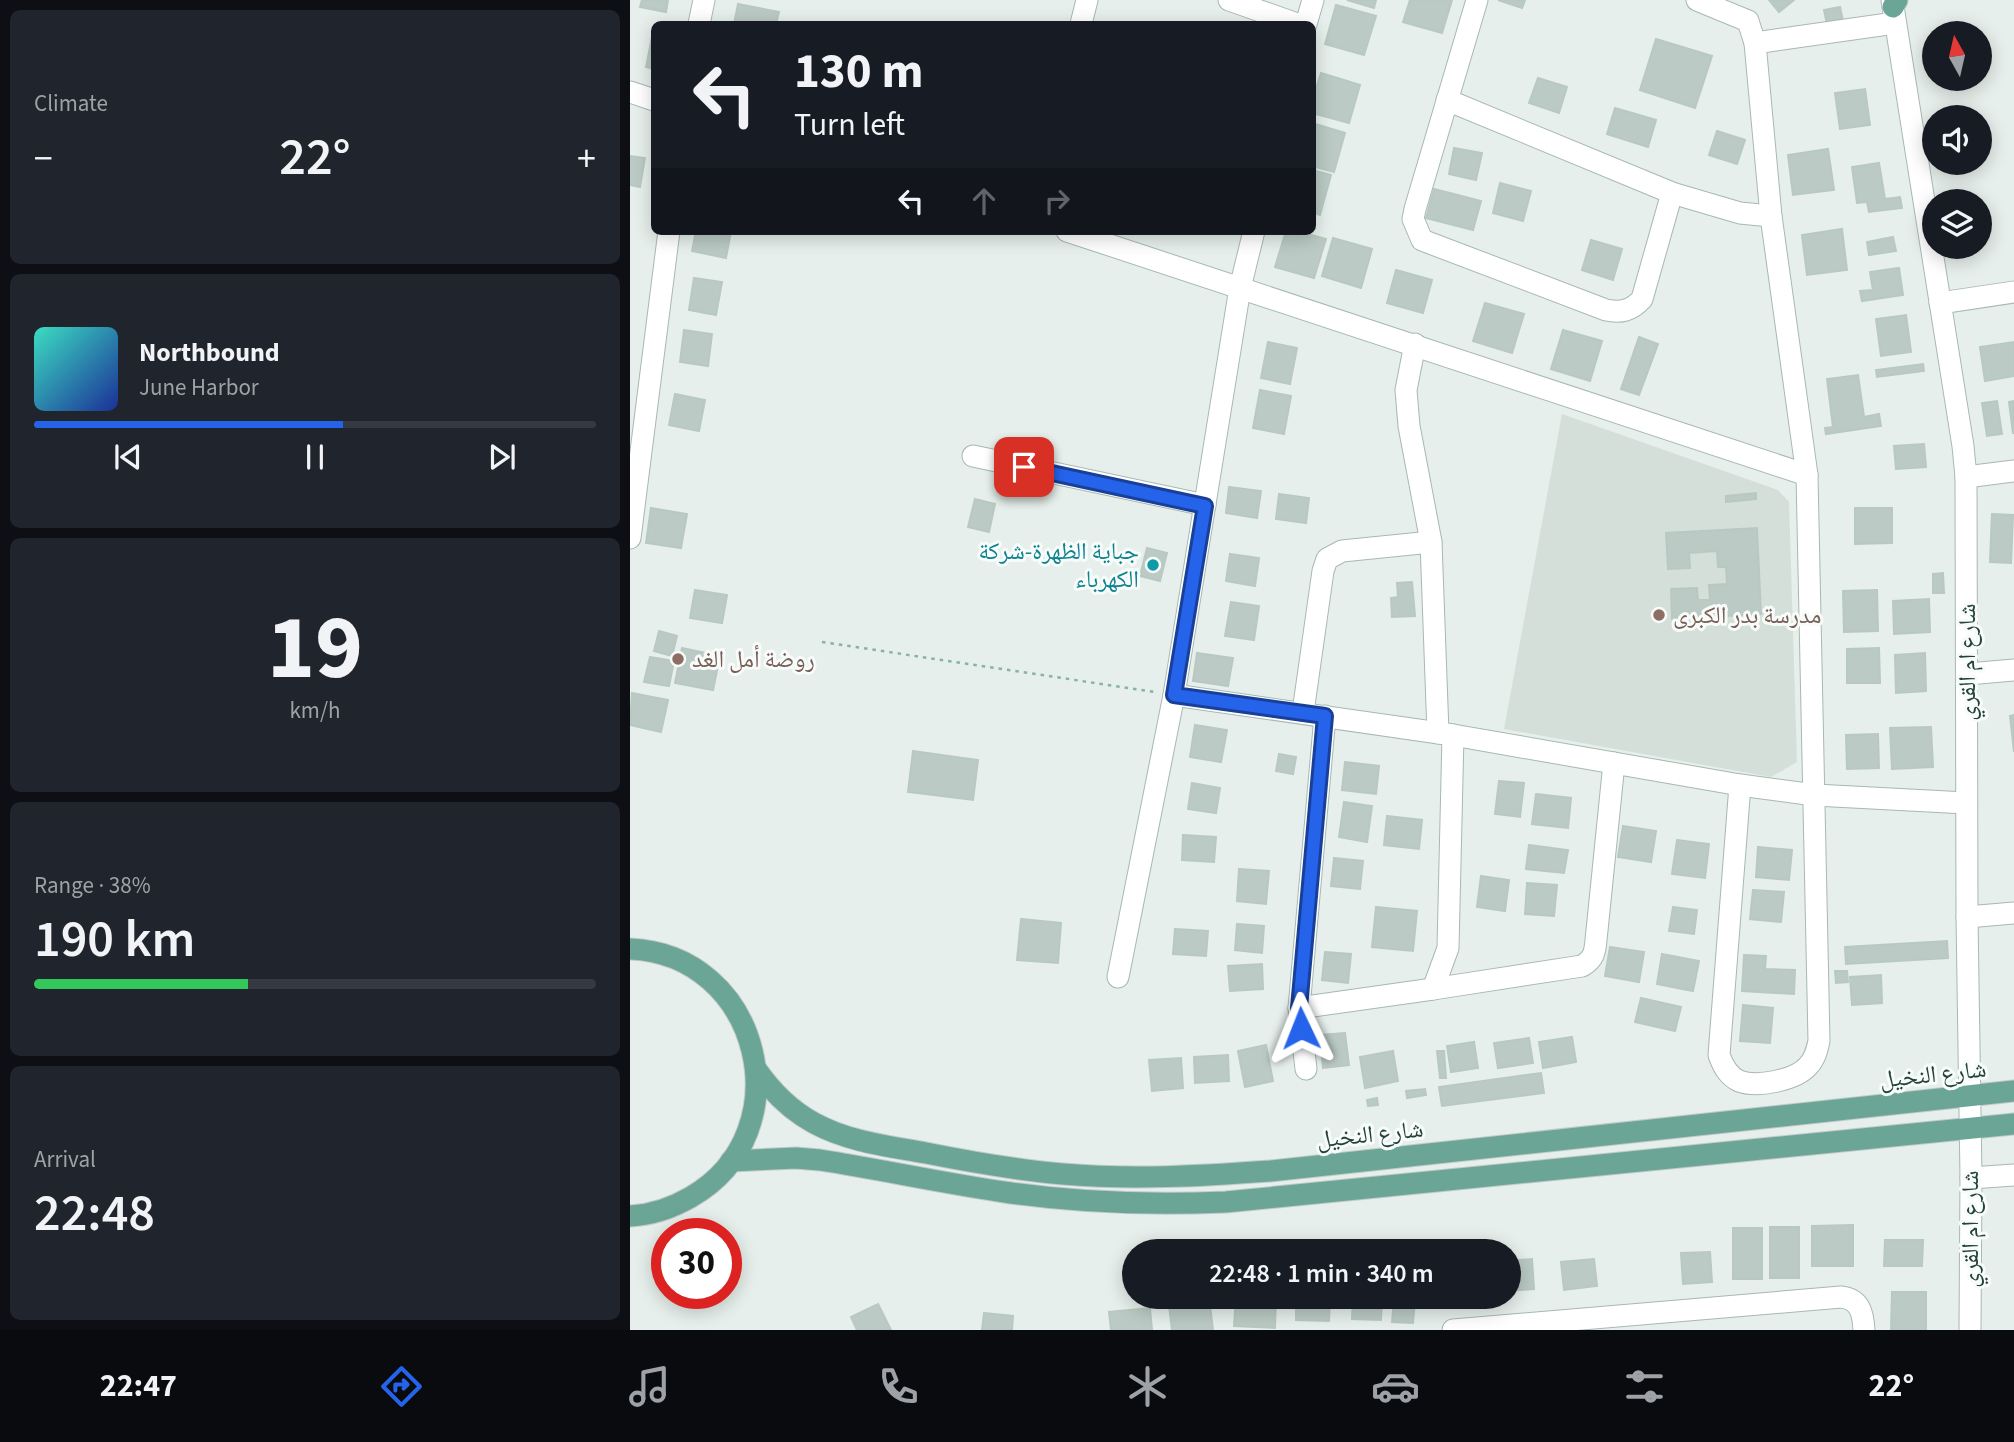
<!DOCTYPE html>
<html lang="en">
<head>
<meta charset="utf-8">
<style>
	body { margin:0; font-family:"Source Sans 3","Noto Naskh Arabic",sans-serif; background:#20242c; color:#f1f3f6; height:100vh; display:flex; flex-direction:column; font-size:26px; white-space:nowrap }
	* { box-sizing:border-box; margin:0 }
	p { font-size:23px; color:#9ea1a6 }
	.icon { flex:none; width:38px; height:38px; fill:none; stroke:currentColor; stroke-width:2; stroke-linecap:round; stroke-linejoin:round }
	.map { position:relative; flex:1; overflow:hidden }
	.side { display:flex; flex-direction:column; gap:10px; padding:10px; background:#0d0f14; width:630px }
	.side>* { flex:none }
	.hud { position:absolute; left:21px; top:21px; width:665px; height:214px; border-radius:10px; box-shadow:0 4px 18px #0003; background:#171b24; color:#f1f3f6; overflow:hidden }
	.needle { width:46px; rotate:352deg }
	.fabs { position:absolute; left:1292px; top:21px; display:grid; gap:14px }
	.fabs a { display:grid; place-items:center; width:70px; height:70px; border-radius:50%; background:#171b24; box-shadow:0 4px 18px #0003; font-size:35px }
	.speed { position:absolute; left:21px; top:1218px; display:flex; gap:14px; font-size:35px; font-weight:700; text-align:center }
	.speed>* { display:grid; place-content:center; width:91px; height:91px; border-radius:50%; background:#171b24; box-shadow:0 4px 18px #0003; line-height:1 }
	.speed .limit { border:10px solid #d22; background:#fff; color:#111 }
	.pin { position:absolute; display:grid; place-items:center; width:60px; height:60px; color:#fff; margin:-30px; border-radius:14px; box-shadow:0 4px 10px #0006 }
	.me { position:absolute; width:77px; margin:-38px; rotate:358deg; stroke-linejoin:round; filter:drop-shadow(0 0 5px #0008) }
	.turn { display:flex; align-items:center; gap:24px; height:147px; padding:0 28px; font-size:32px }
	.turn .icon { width:91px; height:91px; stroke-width:2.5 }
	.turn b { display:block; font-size:49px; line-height:60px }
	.lanes { display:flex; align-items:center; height:66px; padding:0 28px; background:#0003; justify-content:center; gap:35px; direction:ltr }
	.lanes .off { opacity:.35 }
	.big { font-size:52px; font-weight:600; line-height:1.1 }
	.side .card { flex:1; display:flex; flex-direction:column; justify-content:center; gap:10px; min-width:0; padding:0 24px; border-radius:10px; background:#20242c }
	.side .dial { align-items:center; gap:0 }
	.dial b { font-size:91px; line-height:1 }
	.song { display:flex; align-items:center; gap:21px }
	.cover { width:84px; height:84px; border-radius:10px; background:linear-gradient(135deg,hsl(170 70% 55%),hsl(230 70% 35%)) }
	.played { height:7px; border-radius:4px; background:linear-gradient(90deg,#2563eb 55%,#363941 55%) }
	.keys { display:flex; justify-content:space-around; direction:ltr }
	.heat { display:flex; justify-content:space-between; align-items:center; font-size:38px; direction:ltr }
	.charge { height:10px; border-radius:5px; background:linear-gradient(90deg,#34c759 38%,#363941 0) }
	.trip { position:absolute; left:492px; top:1239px; width:399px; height:70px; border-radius:35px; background:#171b24; box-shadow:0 4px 18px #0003; font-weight:600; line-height:70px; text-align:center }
	.menu { display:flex; height:112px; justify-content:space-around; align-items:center; background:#090b0e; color:#9ea1a6 }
	.menu .icon { width:49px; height:49px }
	.menu .on { color:#2563eb }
	.menu b { font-size:32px; color:#f1f3f6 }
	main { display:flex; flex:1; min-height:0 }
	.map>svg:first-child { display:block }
	.built { fill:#d4dfda }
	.building { fill:#bbcac4; stroke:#b8c9c2; stroke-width:2 }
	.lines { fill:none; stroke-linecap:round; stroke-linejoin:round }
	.minor-casing { stroke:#a8b8b2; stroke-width:23 }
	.major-casing { stroke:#c2cac8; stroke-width:23 }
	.path { stroke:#86b3a5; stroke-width:2.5; stroke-dasharray:3.5 5; stroke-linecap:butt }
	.minor { stroke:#fff; stroke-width:21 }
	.major { stroke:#6aa596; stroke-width:21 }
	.route-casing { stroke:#184099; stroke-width:18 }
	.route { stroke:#2563eb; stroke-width:12 }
	.culture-dot { fill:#0f9aa8; stroke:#f7fbf9; stroke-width:2.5 }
	.education-dot { fill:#8d6e63; stroke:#f7fbf9; stroke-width:2.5 }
	.labels { text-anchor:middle; stroke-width:6; stroke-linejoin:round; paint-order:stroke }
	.culture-label { font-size:24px; fill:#0d838f; stroke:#f7fbf9; text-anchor:end }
	.education-label { font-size:24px; fill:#785e54; stroke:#f7fbf9; text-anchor:start }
	.street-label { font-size:24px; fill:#24423a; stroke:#f7fbf9 }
</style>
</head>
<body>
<main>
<section class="side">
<div class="card"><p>Climate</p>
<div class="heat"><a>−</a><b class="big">22°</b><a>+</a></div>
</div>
<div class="card">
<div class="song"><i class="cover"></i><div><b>Northbound</b><p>June Harbor</p></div></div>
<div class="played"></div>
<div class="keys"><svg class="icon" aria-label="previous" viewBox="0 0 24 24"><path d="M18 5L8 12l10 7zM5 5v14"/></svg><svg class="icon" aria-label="pause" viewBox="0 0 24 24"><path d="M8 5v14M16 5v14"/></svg><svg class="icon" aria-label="next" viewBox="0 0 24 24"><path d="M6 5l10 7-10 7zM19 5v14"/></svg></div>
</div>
<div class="card dial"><b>19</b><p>km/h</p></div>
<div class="card"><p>Range · 38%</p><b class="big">190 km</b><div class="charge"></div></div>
<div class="card"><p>Arrival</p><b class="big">22:48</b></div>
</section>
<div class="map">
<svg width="1384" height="1330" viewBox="0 0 1384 1330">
	<rect width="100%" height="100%" fill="#e6efeb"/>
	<!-- built -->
	<polygon class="built" points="932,414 1148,490 1159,502 1167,762 1141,777 874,729"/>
	<!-- building -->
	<g class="building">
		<polygon points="12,0 38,0 36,12 10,7"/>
		<polygon points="717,0 746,0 744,8"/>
		<polygon points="780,0 822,0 812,33 773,22"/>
		<polygon points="868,0 895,0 892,8"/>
		<polygon points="1139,0 1164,0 1149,12"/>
		<polygon points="108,4 149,12 146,24 104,24"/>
		<polygon points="706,5 746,16 734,55 695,44"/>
		<polygon points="1210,7 1213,21 1197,24 1194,10"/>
		<polygon points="24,27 24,69 16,67"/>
		<polygon points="1026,39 1082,56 1065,108 1010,90"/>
		<polygon points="691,73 730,85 719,123 682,113 682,102"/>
		<polygon points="908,78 937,87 929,113 899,103"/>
		<polygon points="1235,89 1240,125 1210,129 1205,93"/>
		<polygon points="985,108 1026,120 1018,147 977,134"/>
		<polygon points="682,123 715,133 704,172 682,166"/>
		<polygon points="1087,131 1115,140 1107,164 1079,155"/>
		<polygon points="824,148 852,153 846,180 819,174"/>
		<polygon points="1198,149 1204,190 1163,195 1158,155"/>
		<polygon points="0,156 15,158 10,187 0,185"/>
		<polygon points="1249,163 1255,199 1270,197 1272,208 1239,212 1237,202 1227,203 1222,167"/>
		<polygon points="682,170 701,175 690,215 682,212"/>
		<polygon points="870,183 901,191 893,221 863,213"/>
		<polygon points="804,189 851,201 843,230 796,218"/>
		<polygon points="1212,229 1217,270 1177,275 1172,235"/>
		<polygon points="66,231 101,231 96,258 62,251"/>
		<polygon points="656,231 667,231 696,239 684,278 645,267"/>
		<polygon points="1263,237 1266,251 1239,255 1237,242"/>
		<polygon points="703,238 742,249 731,288 692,276"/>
		<polygon points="961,240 992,249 983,280 952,270"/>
		<polygon points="1269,268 1273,295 1232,301 1230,291 1243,290 1240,272"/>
		<polygon points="766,270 802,280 793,313 757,303"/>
		<polygon points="64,278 92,282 86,315 59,310"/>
		<polygon points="855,303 894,314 882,353 843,341"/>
		<polygon points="1276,315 1281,352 1251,356 1246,319"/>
		<polygon points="54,330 82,334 78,366 50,362"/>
		<polygon points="933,330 972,341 960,381 921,369"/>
		<polygon points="1009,337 1028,344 1009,395 991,389"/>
		<polygon points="638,342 667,348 660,384 631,378"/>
		<polygon points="1384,342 1384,376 1355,381 1350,347"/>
		<polygon points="1293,364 1294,371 1247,377 1246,370"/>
		<polygon points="1228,375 1234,417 1249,414 1251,426 1196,434 1195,428 1203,427 1197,379"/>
		<polygon points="630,390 661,396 654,434 623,428"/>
		<polygon points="45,394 75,400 69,431 39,425"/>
		<polygon points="1367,401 1372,434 1357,436 1352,403"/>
		<polygon points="1384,401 1384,433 1383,433 1379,402"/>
		<polygon points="1294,444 1296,467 1266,469 1264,446"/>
		<polygon points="599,487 631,491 627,518 596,513"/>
		<polygon points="1126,493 1126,499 1096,502 1096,496"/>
		<polygon points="649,494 679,498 676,523 646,519"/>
		<polygon points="345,499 365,504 359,532 338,527"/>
		<polygon points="21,508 57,514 51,548 16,543"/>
		<polygon points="1225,508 1262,508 1262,543 1225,544"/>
		<polygon points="1362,514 1383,515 1381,563 1360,562"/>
		<polygon points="1127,528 1131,614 1042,619 1041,589 1067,588 1068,600 1080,600 1079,585 1097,584 1096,567 1088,567 1087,551 1059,553 1060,568 1038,569 1036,533"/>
		<polygon points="517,548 537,553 530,581 510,576"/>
		<polygon points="600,554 629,558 625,586 596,581"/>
		<polygon points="1313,573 1314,593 1303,593 1303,574"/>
		<polygon points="782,582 785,616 762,617 761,598 768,597 767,583"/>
		<polygon points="65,590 97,595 92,623 60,618"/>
		<polygon points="1247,590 1248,631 1214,632 1213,591"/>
		<polygon points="1299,599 1300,632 1264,634 1263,601"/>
		<polygon points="601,602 629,606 624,640 595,636"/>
		<polygon points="29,631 47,636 42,656 24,651"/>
		<polygon points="52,648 90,656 83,690 45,683"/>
		<polygon points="1249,648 1250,683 1217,683 1217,649"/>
		<polygon points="567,653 603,658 598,686 563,681"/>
		<polygon points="1295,653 1296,691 1266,693 1265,655"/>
		<polygon points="20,657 44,661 39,686 14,682"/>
		<polygon points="2,693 38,700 31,732 0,725"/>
		<polygon points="1384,715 1384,752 1380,716"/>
		<polygon points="565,725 597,730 591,762 560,757"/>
		<polygon points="1301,727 1303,767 1262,769 1260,728"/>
		<polygon points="1248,734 1249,768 1217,769 1216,735"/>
		<polygon points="283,751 348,760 343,800 278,792"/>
		<polygon points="649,754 666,757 663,774 646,771"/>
		<polygon points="715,762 749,766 746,794 712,790"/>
		<polygon points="869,781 894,783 890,817 865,814"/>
		<polygon points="562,783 590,788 586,813 558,809"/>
		<polygon points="906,794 941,798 938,828 902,824"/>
		<polygon points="714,802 742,806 737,842 709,837"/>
		<polygon points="757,816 792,820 789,849 754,845"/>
		<polygon points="993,826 1026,831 1021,862 988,857"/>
		<polygon points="553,835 586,837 584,862 552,860"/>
		<polygon points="1047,840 1079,844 1075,878 1042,874"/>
		<polygon points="899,845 938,850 934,873 896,869"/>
		<polygon points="1128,847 1162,850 1159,880 1126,877"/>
		<polygon points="704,858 733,861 730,889 701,886"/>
		<polygon points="609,869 639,871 636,904 607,901"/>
		<polygon points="851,876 879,880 875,911 847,907"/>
		<polygon points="897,883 927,885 924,916 895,914"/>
		<polygon points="1123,890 1154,892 1151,922 1120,919"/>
		<polygon points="746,907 787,911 783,951 742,947"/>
		<polygon points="1043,907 1067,910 1064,934 1039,931"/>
		<polygon points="391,919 431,923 428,963 387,960"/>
		<polygon points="607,924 634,926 632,953 605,950"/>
		<polygon points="545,929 578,931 576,956 543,954"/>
		<polygon points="1317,941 1318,958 1216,964 1215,947"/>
		<polygon points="980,947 1014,952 1009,982 975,976"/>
		<polygon points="695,952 721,954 718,983 692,980"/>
		<polygon points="1032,954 1069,961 1063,991 1027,984"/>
		<polygon points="1114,955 1136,956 1135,969 1165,970 1164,994 1112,991"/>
		<polygon points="632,964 633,989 600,991 598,966"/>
		<polygon points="1205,971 1217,971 1218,982 1206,983"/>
		<polygon points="1251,975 1252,1003 1222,1005 1220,977"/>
		<polygon points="1011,998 1051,1007 1045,1031 1005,1022"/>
		<polygon points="1113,1005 1143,1008 1140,1043 1110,1041"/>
		<polygon points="715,1033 719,1065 693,1068 690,1035"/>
		<polygon points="942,1037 946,1062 913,1068 909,1042"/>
		<polygon points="899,1038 903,1063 868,1068 864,1043"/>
		<polygon points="844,1042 848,1068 821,1072 817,1046"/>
		<polygon points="636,1045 643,1081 615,1087 608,1051"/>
		<polygon points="763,1051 768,1081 735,1088 730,1057"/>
		<polygon points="807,1051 814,1051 816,1078 810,1078"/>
		<polygon points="598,1055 599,1081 565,1083 564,1057"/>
		<polygon points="551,1058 553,1088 522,1091 519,1060"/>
		<polygon points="911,1073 914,1093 812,1106 809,1087"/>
		<polygon points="795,1089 796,1095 777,1098 776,1091"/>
		<polygon points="747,1098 748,1105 738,1106 737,1100"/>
		<polygon points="1223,1225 1223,1266 1182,1266 1182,1226"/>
		<rect x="1140" y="1227" width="29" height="51"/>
		<rect x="1103" y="1228" width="29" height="51"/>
		<polygon points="1255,1240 1293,1240 1292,1266 1254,1266"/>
		<polygon points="1080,1252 1082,1282 1053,1284 1051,1253"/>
		<polygon points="902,1259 904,1289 878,1291 878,1261"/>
		<polygon points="964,1259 967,1286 934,1290 931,1262"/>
		<polygon points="1262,1292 1296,1292 1296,1330 1261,1330"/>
		<polygon points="538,1297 579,1297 583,1330 542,1330"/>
		<polygon points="606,1297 646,1297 645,1328 604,1326"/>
		<polygon points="666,1297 700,1297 699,1321 666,1320"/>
		<polygon points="723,1297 752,1297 751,1320 722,1319"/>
		<polygon points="764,1299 785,1300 783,1323 762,1322"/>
		<polygon points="248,1304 261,1330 227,1330 221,1317"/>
		<polygon points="520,1308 522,1330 481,1330 479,1312"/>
		<polygon points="354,1313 383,1316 382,1330 352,1330"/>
	</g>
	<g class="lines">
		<!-- minor casing -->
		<g class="minor-casing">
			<g id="minor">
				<polyline points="599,0 667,24"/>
				<path d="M847,0L785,209L783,219L792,240L976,310C991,313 1001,311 1012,299L1042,193"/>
				<path d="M1067,0L1118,21L1125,43L1141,216L1177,475L1189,1041C1187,1050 1185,1059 1178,1066C1166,1080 1127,1088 1109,1081C1098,1076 1093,1066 1089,1055L1110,785"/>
				<polyline points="1262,0 1333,446 1336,477 1337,917 1341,1178 1340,1330"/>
				<polyline points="69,24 74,0"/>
				<polyline points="451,24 457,0"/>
				<polyline points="676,24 683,0"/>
				<polyline points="1125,43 1265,23"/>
				<polyline points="0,92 24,100"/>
				<polyline points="817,100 1042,193 1110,213 1141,216"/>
				<polyline points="437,231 1177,475"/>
				<polyline points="1310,303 1384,292"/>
				<polyline points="785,344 776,390 779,426 801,542 808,733"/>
				<polyline points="343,456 575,505"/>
				<polyline points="1336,477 1384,471"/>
				<polyline points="0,538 39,231"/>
				<polyline points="1338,674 1384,670"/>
				<polyline points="544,695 823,735 1110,785 1185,795 1336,803"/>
				<polyline points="673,712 693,571 697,559 712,551 801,542"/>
				<polyline points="1337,917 1384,913"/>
				<polyline points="488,977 544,695 610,288 624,231"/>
				<path d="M803,989L952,966C964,959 965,952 966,940L984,763"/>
				<polyline points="669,1008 803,989 818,948 823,735"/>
				<polyline points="676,1069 669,1008 695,716"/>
				<polyline points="1341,1178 1384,1175"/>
				<path d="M823,1330L1211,1297C1230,1299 1233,1313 1234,1330"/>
			</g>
		</g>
		<!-- major casing -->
		<g class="major-casing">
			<g id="major">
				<polyline points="1263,7 1267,0"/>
				<path d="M0,949C131,954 174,1132 61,1197C42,1208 21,1215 0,1216"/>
				<path d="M126,1069C142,1092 160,1110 184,1123C219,1142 258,1146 296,1153C341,1162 387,1170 433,1174C502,1180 571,1176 640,1171L1384,1091"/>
				<path d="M101,1161L166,1158L190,1160C254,1170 317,1184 381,1193C452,1203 524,1205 596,1202L1384,1124"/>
			</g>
		</g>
		<!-- path -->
		<polyline class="path" points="192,642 525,692"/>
		<!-- minor -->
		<use href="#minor" class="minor"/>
		<!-- major -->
		<use href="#major" class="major"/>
	</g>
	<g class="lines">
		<!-- route casing -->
		<g class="route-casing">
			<polyline id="route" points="394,467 575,506 544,695 695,716 669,1008 671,1028"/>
		</g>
		<!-- route -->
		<use href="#route" class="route"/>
	</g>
	<!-- markers -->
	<circle class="culture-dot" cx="523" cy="565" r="7"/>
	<g class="education-dot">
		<circle cx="1029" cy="615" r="7"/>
		<circle cx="48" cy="659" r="7"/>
	</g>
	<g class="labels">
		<!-- culture labels -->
		<g class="culture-label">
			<text x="509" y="559">جباية الظهرة-شركة<tspan x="509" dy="28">الكهرباء</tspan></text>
		</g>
		<!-- education labels -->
		<g class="education-label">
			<text x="1043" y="623">مدرسة بدر الكبرى</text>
			<text x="62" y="667">روضة أمل الغد</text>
		</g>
		<!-- street labels -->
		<g class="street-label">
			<text transform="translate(1337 662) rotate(-90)" y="8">شارع ام القري</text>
			<text transform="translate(1303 1074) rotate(-6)" y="8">شارع النخيل</text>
			<text transform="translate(740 1134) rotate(-6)" y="8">شارع النخيل</text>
			<text transform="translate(1340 1229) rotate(-90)" y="8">شارع ام القري</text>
		</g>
	</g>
</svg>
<div class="fabs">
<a><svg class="needle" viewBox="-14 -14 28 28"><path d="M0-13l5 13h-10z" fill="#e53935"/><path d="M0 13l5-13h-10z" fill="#9ea1a6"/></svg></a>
<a><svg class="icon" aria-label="sound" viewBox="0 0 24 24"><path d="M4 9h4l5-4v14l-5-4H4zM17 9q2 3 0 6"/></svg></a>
<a><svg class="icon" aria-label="layers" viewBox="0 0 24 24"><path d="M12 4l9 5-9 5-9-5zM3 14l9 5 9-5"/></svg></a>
</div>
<div class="speed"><div class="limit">30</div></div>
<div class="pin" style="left:394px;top:467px;background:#d93025"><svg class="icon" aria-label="arrive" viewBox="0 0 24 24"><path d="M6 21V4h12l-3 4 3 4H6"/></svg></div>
<svg class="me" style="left:671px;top:1028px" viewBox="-20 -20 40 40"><path d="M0-17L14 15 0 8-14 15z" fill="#2563eb" stroke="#fff" stroke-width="4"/></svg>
<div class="trip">22:48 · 1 min · 340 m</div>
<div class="hud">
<div class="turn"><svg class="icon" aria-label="left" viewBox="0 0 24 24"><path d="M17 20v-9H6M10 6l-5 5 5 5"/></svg><div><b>130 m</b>Turn left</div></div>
<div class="lanes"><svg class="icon" aria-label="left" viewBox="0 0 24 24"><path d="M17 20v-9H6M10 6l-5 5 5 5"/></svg><svg class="icon off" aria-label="ahead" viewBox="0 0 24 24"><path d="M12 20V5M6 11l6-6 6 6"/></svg><svg class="icon off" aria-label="right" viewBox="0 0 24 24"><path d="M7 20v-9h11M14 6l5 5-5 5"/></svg></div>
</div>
</div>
</main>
<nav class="menu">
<b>22:47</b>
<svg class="icon on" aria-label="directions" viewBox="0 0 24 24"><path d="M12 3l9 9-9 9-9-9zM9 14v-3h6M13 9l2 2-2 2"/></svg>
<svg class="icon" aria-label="music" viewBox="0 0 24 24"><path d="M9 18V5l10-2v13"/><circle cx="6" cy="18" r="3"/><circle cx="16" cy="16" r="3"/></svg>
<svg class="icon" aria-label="phone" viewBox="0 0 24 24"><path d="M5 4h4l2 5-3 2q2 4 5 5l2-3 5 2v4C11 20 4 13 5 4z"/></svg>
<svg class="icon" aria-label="climate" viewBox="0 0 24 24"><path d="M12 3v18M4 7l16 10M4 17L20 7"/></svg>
<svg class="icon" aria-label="car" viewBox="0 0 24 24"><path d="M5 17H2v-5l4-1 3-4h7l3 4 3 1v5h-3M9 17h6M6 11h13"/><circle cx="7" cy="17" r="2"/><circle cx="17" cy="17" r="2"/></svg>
<svg class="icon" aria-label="filters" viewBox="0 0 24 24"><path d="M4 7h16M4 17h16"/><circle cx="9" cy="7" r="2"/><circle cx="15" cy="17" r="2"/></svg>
<b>22°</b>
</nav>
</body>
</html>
